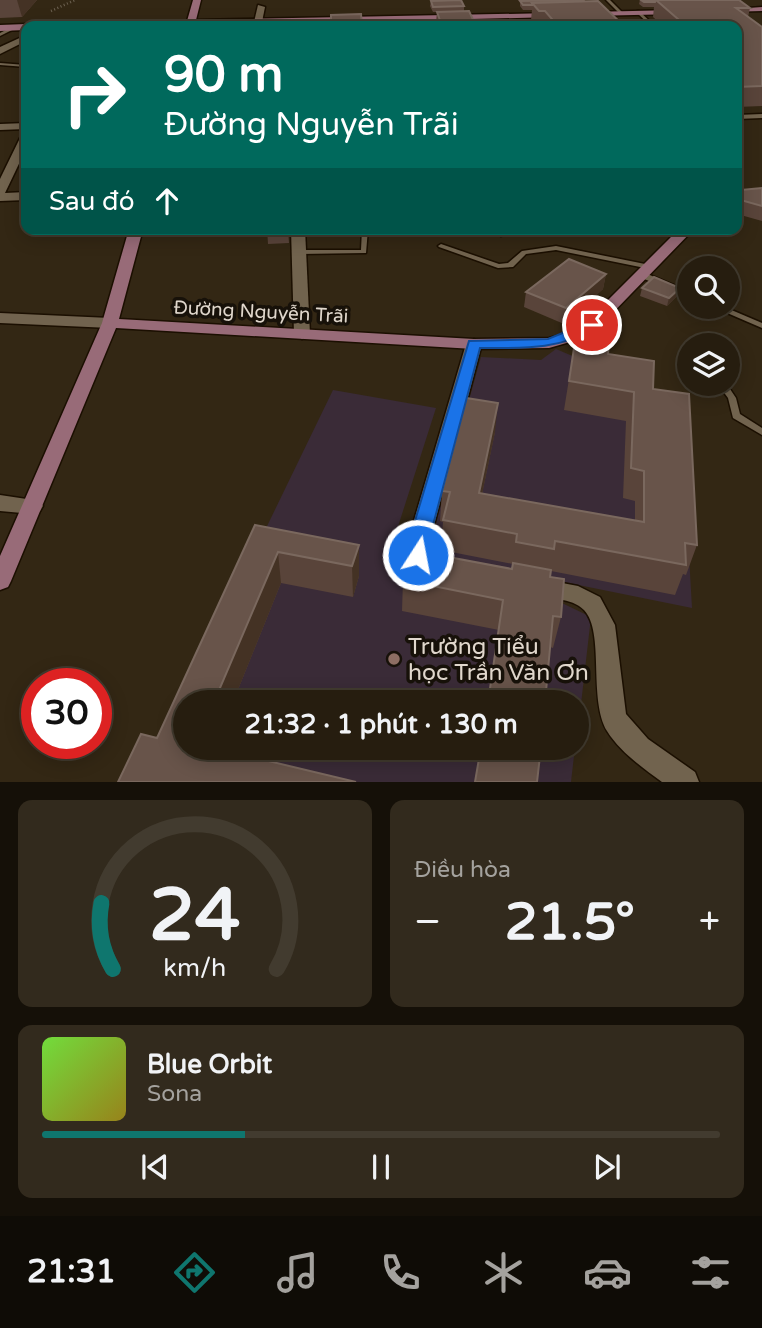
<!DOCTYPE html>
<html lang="vi">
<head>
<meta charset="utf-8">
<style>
	body { margin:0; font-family:"Varela Round",sans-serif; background:#322a1d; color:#f1f3f6; height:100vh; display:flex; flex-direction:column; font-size:26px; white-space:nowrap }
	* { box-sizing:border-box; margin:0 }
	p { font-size:23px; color:#a4a29e }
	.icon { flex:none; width:38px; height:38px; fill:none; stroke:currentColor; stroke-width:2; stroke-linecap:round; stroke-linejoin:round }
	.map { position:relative; height:782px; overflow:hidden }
	.drawer { display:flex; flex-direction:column; gap:18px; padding:18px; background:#151008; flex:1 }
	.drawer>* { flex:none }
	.top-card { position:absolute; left:21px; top:21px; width:721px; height:214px; border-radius:14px; box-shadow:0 4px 18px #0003,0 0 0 2px #423b2f; background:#00695c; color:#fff; overflow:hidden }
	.buttons { position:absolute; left:677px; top:256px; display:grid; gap:14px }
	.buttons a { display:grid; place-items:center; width:63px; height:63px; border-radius:50%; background:#261d0f; box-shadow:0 4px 18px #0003,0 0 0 2px #423b2f; font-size:35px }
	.speed { position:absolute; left:21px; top:668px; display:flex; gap:14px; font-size:35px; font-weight:700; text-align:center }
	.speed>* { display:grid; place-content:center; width:91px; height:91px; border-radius:50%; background:#261d0f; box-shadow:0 4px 18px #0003,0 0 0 2px #423b2f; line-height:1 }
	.speed .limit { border:10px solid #d22; background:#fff; color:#111 }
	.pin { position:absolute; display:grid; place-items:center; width:60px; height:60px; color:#fff; margin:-30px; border:4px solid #fff; border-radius:50%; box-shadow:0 2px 7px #0007 }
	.me { position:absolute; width:77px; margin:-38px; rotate:11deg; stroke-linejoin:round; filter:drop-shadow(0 0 5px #0008) }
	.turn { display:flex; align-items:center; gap:24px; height:147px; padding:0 28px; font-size:32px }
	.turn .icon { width:91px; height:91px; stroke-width:2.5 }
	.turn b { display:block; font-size:49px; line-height:60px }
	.then { display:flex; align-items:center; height:66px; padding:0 28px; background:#0003; gap:14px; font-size:26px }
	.big { font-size:52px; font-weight:800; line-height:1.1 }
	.drawer .card { flex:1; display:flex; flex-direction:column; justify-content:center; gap:10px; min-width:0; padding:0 24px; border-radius:14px; background:#322a1d }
	.drawer .dial { align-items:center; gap:0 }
	.dial svg { height:182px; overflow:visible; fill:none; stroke:#423b2f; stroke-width:7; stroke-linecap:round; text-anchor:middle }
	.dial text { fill:#f1f3f6; stroke:none }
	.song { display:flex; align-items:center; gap:21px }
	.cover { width:84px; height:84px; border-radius:10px; background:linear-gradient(135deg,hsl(100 70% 55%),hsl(50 70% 35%)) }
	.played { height:7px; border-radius:4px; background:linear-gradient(90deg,#0f766e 30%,#423b2f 30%) }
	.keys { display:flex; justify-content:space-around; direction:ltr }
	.heat { display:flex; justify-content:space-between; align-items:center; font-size:38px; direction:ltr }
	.drawer .tiles { flex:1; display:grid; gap:18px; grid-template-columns:1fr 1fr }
	.card:last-child { grid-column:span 2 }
	.trip { position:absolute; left:173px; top:690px; width:416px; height:70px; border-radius:35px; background:#261d0f; box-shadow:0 4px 18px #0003,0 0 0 2px #423b2f; font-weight:800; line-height:70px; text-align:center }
	.tab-bar { display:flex; height:112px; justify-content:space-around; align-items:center; background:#0f0c06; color:#a4a29e }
	.tab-bar .icon { width:49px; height:49px }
	.tab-bar .active { color:#0f766e }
	.tab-bar b { font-size:32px; color:#f1f3f6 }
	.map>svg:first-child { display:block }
	.education { fill:#3a2b37 }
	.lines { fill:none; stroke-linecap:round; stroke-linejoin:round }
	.lane-casing { stroke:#1b0f01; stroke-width:3 }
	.street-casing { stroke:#1b0f01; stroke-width:3 }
	.secondary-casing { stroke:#1b0f01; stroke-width:3 }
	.path { stroke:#6d6252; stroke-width:2.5; stroke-dasharray:1 2.5; stroke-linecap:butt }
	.lane { fill:#71634e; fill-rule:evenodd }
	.street { fill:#71634e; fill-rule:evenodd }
	.secondary { fill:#986b78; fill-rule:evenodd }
	.wall { fill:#59443a }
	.shaded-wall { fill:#443224 }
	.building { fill:#68544a; stroke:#7a685e; stroke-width:2 }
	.route { fill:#1a73e8; stroke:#114b97; stroke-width:2 }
	.education-dot { fill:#8d6e63; stroke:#171109; stroke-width:2.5 }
	.labels { text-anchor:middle; stroke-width:7; stroke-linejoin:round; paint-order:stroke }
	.street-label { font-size:19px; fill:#e0d7cc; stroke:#171109 }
	.near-poi-label { font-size:23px; fill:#e0d7cc; stroke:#171109; text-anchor:start }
</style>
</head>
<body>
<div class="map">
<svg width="762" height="782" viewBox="0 0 762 782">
	<rect width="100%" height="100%" fill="#332714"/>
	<!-- education -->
	<g class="education">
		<polygon points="556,349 603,369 616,384 680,397 692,608 426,554 481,357 541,360"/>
		<polygon points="333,390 436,408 386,564 539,592 591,617 578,730 578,702 186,702 186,747 575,747 571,782 143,782"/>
	</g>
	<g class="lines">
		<!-- lane casing -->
		<g class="lane-casing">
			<g id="lane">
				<polygon points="606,0 610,0 622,12 622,14 620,14"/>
				<polygon points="637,11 639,11 655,26 651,26 637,13"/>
				<polygon points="14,26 18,27 0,36 0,33"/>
				<polygon points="0,63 26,65 26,67 0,65"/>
				<polygon points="762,114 762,118 737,119 737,115"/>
				<polygon points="362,229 368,229 366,253 299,254 295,252 299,250 361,250"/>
				<polygon points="501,229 508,229 503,235 501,236 498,234"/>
				<polygon points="441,244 499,264 508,263 522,251 556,246 650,265 654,267 650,269 556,250 526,254 513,267 498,268 439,247 438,246"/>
				<polygon points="639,273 645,273 690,292 690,297 639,277"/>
				<polygon points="711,306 722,306 762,323 762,328"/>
				<polygon points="717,383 726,383 736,398 740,414 762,428 762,435 733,418 728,398"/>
			</g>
		</g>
		<!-- street casing -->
		<g class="street-casing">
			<g id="street">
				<polygon points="258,5 265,7 262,22 258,25 254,22"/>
				<polygon points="26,35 26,41 0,54 0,47"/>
				<polygon points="26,123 26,129 0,130 0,124"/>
				<polygon points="26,135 26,149 5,193 26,192 26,200 0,201 0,179 20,138"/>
				<polygon points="291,229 305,229 310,334 302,339 294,334"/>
				<polygon points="0,313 110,318 118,323 110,328 0,323"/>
				<polygon points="474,339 482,344 429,544 429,552 442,566 439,572 431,575 410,561 407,544 466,344"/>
				<polygon points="0,495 40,501 43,506 40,511 33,514 0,511"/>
				<path d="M541,579L578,586L600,597L615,625L626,714L648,739L695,772L699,782H662C643,768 620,752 607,731C588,699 605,632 584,610C571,597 549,600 533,594L530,588L533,582Z"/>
			</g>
		</g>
		<!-- secondary casing -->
		<g class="secondary-casing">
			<g id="secondary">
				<polygon points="193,0 201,0 196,20 554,13 558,15 554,17 194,26 49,26 53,23 187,21"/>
				<polygon points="762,7 762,11 725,12 721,10"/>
				<polygon points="676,10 679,14 589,16 585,14 589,12"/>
				<polygon points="0,25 26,24 30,26 26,26 26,30 0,31"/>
				<polygon points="129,229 143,229 119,319 474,339 549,338 565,334 586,322 679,229 694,229 598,328 577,340 549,348 474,349 116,328 11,581 8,587 0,590 0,556 102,323"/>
			</g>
		</g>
		<!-- path -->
		<polyline class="path" points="51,11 75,0"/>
		<!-- lane -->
		<use href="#lane" class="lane"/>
		<!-- street -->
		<use href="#street" class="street"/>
		<!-- secondary -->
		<use href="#secondary" class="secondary"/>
	</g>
	<!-- wall -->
	<g class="wall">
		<polygon points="0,0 37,0 22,17 0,18"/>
		<polygon points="640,0 739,0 750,8 748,17 762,27 762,106 737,107 737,26 663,26 653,17 654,7 643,7 639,4"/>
		<polygon points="431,1 464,6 464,11 476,26 438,26 436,22 437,12 450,12 433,12 430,6"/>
		<polygon points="520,1 624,26 536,26 531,20 532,10 523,10 520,6"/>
		<polygon points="762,188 762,221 737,214 737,189 741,190"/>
		<polygon points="267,229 288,229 289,243 268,244"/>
		<polygon points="606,274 603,289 564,324 524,307 526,292"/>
		<polygon points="642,288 680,288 678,295 667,306 640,296"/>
		<polygon points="592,338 608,354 653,389 697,545 686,575 683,574 675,595 551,571 550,577 561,617 553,648 499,630 402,611 403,580 512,568 513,564 441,550 443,522 440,521 442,491 495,432 482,494 635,521 635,501 623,498 626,421 564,410 574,348 589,351"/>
		<polygon points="255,525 359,545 359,576 353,597 281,583 233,702 186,702 215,748 157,738"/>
	</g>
	<!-- shaded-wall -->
	<g class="shaded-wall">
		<polygon points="17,0 37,0 22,17"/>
		<polygon points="606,274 603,289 564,324 566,308"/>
		<polygon points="680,288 678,295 667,306 669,298"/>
		<polygon points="498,403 495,432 476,523 479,493"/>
		<polygon points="359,545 359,576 353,597 352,566"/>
		<polygon points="278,552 281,583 233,702 214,702"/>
	</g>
	<!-- building -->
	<g class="building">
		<polygon points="461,0 464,6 433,7 431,1"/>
		<polygon points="583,0 585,2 532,3 532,5 523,5 520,1"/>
		<polygon points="641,0 656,0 655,2 644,2"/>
		<polygon points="656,0 739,0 750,8 736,8 762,27 762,86 737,87 737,26 686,26"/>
		<polygon points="598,1 624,26 558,26 545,11 539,11 532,3"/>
		<polygon points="469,11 476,26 442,26 437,12"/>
		<polygon points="361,14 362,26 331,26 331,15"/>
		<polygon points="738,186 741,190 762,188 762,206 737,199 737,189"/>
		<polygon points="267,229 288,229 288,236 268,236"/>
		<polygon points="569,259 606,274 566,308 526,292"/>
		<polygon points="654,277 680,288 669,298 642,288"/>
		<polygon points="592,338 609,341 608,354 654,361 653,389 689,394 697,545 685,543 686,565 555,541 554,549 516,542 517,534 443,520 450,492 442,491 466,398 498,403 479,493 644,522 644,471 631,468 634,392 569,381 574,348 590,351"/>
		<polygon points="255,525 359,545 352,566 278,552 214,702 186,702 186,747 210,747 356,782 118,782 141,734 157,738"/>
		<polygon points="411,550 512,569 513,563 551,570 550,577 564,579 561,617 553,616 545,702 488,702 503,600 403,580"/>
		<polygon points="481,747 541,747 537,782 475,782"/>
	</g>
	<!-- route -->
	<path class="route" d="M592,321L597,322V328C559,350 523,348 480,348L428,544L425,560H411L408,544L469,341L548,339Z"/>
	<!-- markers -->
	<circle class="education-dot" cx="394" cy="659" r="7"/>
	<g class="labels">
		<!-- street labels -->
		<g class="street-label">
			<text transform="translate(261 311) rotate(3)" y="7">Đường Nguyễn Trãi</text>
		</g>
		<!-- near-poi labels -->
		<g class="near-poi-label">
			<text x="408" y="654">Trường Tiểu<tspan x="408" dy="26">học Trần Văn Ơn</tspan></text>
		</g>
	</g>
</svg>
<div class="buttons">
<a><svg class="icon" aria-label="search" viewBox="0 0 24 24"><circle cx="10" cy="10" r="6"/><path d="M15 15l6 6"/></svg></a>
<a><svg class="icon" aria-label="layers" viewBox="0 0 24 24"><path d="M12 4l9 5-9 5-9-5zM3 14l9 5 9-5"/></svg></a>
</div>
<div class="speed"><div class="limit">30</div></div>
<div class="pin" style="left:592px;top:325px;background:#d93025"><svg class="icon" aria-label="arrive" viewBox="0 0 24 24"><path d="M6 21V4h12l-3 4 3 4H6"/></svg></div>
<svg class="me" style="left:418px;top:555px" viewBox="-20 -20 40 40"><circle r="17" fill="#1a73e8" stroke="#fff" stroke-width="3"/><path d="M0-11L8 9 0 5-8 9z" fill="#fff"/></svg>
<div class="trip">21:32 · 1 phút · 130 m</div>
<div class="top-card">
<div class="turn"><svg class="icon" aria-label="right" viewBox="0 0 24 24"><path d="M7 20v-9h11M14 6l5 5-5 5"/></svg><div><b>90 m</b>Đường Nguyễn Trãi</div></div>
<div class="then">Sau đó<svg class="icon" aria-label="ahead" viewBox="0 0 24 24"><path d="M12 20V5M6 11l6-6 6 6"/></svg></div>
</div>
</div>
<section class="drawer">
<div class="tiles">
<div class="card dial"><svg viewBox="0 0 100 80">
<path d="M14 69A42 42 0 1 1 86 69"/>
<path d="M14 69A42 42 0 0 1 9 40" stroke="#0f766e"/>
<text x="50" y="56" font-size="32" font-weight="700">24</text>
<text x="50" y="72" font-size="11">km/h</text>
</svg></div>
<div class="card"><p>Điều hòa</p>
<div class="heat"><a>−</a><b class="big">21.5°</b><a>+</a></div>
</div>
<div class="card">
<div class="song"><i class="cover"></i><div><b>Blue Orbit</b><p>Sona</p></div></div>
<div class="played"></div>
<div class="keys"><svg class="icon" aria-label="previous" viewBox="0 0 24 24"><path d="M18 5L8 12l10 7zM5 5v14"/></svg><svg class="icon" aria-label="pause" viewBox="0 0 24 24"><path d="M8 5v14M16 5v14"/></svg><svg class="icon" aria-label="next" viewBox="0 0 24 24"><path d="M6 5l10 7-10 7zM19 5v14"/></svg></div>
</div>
</div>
</section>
<nav class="tab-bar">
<b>21:31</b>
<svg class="icon active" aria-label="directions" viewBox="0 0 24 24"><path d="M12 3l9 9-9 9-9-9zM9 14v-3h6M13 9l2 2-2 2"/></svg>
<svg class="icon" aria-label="music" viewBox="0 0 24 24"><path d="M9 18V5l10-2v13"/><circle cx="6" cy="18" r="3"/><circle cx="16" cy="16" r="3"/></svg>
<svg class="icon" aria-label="phone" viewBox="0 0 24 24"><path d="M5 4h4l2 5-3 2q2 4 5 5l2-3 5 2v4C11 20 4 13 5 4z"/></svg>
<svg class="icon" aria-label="climate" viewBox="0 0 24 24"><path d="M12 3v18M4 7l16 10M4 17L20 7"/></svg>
<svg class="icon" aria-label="car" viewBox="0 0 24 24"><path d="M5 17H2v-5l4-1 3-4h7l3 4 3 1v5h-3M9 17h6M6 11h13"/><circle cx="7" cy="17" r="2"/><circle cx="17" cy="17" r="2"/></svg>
<svg class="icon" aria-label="filters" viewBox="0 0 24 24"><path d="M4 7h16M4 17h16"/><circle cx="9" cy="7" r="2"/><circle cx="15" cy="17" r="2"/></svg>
</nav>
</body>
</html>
